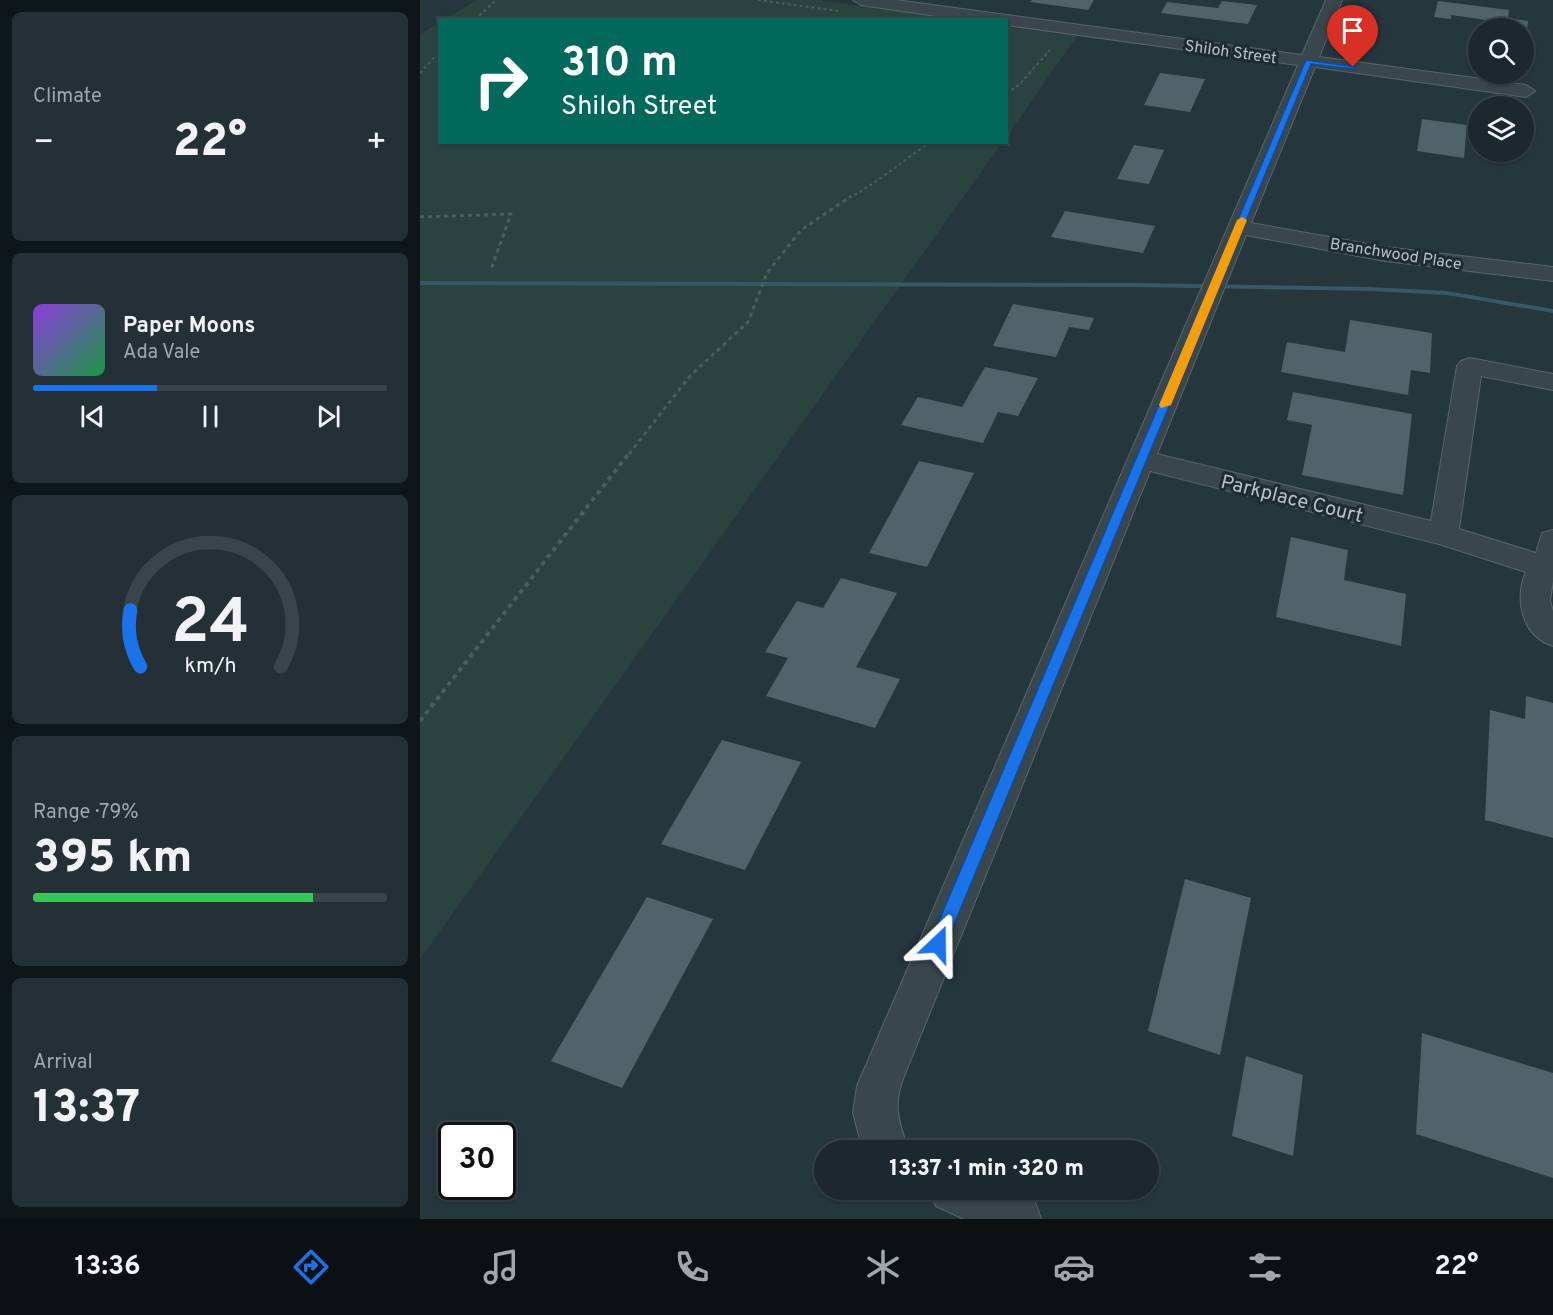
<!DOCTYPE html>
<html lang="en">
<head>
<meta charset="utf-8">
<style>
	body { margin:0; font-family:Overpass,sans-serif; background:#253036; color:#f1f3f6; height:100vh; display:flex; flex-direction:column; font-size:22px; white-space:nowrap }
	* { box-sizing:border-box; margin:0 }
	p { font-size:20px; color:#a0a6aa }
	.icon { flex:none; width:33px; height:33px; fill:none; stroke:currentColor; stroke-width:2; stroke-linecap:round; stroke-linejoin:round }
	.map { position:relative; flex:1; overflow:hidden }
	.sheet { display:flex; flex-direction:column; gap:12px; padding:12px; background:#0f1619; width:420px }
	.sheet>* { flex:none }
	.guide { position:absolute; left:18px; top:18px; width:570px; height:126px; border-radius:0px; box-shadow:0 2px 4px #0004,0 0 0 2px #3a444a; background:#00695c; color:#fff; overflow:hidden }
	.buttons { position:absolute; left:1048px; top:18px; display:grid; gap:12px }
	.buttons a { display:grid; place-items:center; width:66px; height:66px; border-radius:50%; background:#1c282e; box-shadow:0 2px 4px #0004,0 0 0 2px #3a444a; font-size:30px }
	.speed { position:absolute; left:18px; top:1122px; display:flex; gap:12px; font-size:30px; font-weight:700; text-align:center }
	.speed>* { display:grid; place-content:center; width:78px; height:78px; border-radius:50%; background:#1c282e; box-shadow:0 2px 4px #0004,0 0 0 2px #3a444a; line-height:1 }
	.speed .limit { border:3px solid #111; border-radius:9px; background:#fff; color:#111 }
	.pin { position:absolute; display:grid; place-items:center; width:51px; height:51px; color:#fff; margin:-62px -26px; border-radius:50% 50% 50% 0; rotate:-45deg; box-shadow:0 0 6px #0007 }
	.pin .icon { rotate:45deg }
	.me { position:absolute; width:66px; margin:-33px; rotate:23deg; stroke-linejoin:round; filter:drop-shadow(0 0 4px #0008) }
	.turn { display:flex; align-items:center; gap:21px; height:126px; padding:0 24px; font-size:27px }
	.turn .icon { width:78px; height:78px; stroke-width:2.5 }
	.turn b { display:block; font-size:42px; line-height:51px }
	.big { font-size:45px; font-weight:800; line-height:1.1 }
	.sheet .card { flex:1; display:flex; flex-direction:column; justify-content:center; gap:9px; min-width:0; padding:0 21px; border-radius:9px; background:#253036 }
	.sheet .dial { align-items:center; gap:0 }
	.dial svg { height:156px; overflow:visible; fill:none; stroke:#3a444a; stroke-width:7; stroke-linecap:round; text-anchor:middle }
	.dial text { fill:#f1f3f6; stroke:none }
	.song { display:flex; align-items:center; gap:18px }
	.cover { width:72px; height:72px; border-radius:9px; background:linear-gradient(135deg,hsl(270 70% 55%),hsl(140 70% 35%)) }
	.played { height:6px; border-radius:3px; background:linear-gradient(90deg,#1a73e8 35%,#3a444a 35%) }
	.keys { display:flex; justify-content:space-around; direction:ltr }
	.heat { display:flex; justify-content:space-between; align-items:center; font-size:33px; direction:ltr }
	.charge { height:9px; border-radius:4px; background:linear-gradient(90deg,#34c759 79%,#3a444a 0) }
	.trip { position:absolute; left:394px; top:1140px; width:345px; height:60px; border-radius:30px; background:#1c282e; box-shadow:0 2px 4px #0004,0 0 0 2px #3a444a; font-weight:800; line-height:60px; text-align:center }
	.tab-bar { display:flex; height:96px; justify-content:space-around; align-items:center; background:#0b1012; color:#a0a6aa }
	.tab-bar .icon { width:42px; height:42px }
	.tab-bar .active { color:#1a73e8 }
	.tab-bar b { font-size:27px; color:#f1f3f6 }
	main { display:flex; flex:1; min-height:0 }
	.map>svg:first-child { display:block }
	.green { fill:#2b433e }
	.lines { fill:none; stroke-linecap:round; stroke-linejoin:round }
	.stream { fill:#395764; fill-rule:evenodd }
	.building { fill:#50636a }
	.minor-casing { stroke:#57656b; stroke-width:2 }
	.path-far2 { stroke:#495f5b; stroke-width:2; stroke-dasharray:3 3; stroke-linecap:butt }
	.path-far1 { stroke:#495f5b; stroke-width:3; stroke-dasharray:4 4; stroke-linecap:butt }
	.path { stroke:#495f5b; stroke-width:4; stroke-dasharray:4.5 4.5; stroke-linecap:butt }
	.minor { fill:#39474d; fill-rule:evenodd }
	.route { fill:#1a73e8; stroke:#114b97; stroke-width:1.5 }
	.slow { fill:#f59e0b }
	.labels { text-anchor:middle; stroke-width:6; stroke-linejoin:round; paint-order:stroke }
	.far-street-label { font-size:16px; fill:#b5c2c8; stroke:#1e2c32 }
	.street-label { font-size:20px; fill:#b5c2c8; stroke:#1e2c32 }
</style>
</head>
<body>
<main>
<section class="sheet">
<div class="card"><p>Climate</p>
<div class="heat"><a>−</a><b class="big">22°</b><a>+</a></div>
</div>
<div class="card">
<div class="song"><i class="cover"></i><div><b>Paper Moons</b><p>Ada Vale</p></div></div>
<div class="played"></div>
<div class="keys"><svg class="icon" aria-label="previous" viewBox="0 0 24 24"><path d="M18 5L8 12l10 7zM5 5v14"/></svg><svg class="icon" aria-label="pause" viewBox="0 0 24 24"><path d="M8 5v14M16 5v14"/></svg><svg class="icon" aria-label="next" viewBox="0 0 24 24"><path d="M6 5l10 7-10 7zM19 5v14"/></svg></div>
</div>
<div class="card dial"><svg viewBox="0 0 100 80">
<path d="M14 69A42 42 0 1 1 86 69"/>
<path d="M14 69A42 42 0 0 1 9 40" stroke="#1a73e8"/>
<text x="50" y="56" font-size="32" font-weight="700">24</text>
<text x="50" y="72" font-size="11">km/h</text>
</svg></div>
<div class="card"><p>Range · 79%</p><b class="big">395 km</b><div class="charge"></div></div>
<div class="card"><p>Arrival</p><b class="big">13:37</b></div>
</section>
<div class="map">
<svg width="1133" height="1219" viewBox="0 0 1133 1219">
	<rect width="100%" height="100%" fill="#25363d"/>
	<!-- green -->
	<g class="green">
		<polygon points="57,0 398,0 537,19 25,19"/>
		<polygon points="19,23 20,142 582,143 0,959 0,34"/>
		<polygon points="587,27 657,36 587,136 586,27"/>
	</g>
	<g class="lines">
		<!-- stream -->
		<polygon class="stream" points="0,281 717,283 950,287 1027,291 1133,309 1133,313 1027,295 950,291 717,287 0,285"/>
	</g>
	<!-- building -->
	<g class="building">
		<polygon points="612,0 674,0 668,10 610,2"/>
		<polygon points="802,1 837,5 828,24 741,13 747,2 798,8"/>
		<polygon points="1018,1 1089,10 1088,18 1108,21 1107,31 1072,26 1073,21 1031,15 1031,19 1014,17"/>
		<polygon points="740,73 785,79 770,112 724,105"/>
		<polygon points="1002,119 1047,125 1044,158 997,151"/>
		<polygon points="714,145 744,150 729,184 697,179"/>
		<polygon points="645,211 735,226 723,253 631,237"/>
		<polygon points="593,304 674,318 669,330 649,327 636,357 573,346"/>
		<polygon points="930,320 1012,333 1010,373 991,370 988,395 861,372 867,342 925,352"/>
		<polygon points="565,367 618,378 598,416 578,412 563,443 481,425 498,397 542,407"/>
		<polygon points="873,392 992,414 983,495 882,475 892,425 867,420"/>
		<polygon points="499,461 554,473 507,567 449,553"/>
		<polygon points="871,537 928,550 924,580 986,594 981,646 856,617"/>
		<polygon points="421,578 477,593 436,667 480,679 455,728 346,696 368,658 345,652 377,601 403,608"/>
		<polygon points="1106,696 1133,703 1133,838 1065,820 1070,710 1105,719"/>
		<polygon points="302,740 381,762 325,870 241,844"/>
		<polygon points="765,879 831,898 800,1055 728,1031"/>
		<polygon points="227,897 293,919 202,1088 131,1061"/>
		<polygon points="1002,1033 1133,1073 1133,1178 996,1134"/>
		<polygon points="826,1056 883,1075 873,1156 812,1136"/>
	</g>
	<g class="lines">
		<!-- minor casing -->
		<g class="minor-casing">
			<g id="minor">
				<path d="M433,0H476L882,55L906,0H922L899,57L1106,85L1115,91L1106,97L895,67L831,223L965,247L1133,267V281L965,261L826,235L737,454L1011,521L1037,366L1041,361L1050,358L1133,374V390L1061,376L1039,529L1116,553L1122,533L1133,530V581L1130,601L1133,611V646C1102,636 1094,600 1106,572L1019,544L730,471L484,1076C472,1108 479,1120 488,1150H443L433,1113L437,1086L878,65L586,25V20H544L441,5Z"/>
				<polygon points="509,1190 585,1190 615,1202 621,1219 544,1219 516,1206"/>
			</g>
		</g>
		<!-- path-far2 -->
		<g class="path-far2">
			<polyline points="338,0 418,11"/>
			<polyline points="55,20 76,0"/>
			<polyline points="0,73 20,51"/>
			<polyline points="586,93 599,85 630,50"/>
			<polyline points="429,198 454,183 510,142"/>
		</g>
		<!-- path-far1 -->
		<g class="path-far1">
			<polyline points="0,217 91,214 71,269"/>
			<polyline points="209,454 270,376 328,322 347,273 381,230 431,196"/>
		</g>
		<!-- path -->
		<polyline class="path" points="0,721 210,452"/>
		<!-- minor -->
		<use href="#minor" class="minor"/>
	</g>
	<!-- route -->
	<polygon class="route" points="886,60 936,67 933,69 891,64 526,944 524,949 518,952 511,949 509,944"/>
	<!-- slow -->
	<polygon class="slow" points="822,217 827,220 751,405 741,408 739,405 817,220"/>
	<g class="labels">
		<!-- far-street labels -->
		<g class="far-street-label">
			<text transform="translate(811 51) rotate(8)" y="6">Shiloh Street</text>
			<text transform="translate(976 253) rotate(9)" y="6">Branchwood Place</text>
		</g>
		<!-- street labels -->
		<g class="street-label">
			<text transform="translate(872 498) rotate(14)" y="7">Parkplace Court</text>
		</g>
	</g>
</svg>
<div class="buttons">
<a><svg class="icon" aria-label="search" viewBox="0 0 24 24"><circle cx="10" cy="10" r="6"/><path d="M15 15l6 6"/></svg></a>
<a><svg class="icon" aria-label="layers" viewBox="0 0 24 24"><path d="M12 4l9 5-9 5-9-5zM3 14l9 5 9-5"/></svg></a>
</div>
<div class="speed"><div class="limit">30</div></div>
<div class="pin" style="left:933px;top:67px;background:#d93025"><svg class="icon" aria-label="arrive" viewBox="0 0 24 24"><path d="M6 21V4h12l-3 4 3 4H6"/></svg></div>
<svg class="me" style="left:518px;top:944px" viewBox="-20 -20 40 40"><path d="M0-17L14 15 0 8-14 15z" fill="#1a73e8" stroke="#fff" stroke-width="4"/></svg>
<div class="trip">13:37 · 1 min · 320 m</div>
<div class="guide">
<div class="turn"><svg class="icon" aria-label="right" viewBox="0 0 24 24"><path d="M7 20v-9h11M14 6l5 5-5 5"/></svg><div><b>310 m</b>Shiloh Street</div></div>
</div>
</div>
</main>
<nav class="tab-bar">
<b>13:36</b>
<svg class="icon active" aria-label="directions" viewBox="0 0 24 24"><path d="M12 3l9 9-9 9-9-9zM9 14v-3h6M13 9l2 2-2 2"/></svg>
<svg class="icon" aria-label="music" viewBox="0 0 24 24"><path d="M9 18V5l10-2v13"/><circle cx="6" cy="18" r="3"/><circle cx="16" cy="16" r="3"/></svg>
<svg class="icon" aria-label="phone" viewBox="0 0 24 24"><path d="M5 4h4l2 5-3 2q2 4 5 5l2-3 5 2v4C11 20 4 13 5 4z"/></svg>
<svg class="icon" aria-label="climate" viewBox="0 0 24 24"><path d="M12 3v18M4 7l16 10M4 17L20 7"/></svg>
<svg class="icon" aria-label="car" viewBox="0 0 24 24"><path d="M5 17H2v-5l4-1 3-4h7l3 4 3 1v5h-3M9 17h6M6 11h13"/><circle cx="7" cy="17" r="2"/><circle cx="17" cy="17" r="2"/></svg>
<svg class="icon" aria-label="filters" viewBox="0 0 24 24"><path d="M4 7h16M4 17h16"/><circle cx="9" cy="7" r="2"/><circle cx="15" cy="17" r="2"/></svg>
<b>22°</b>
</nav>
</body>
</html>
